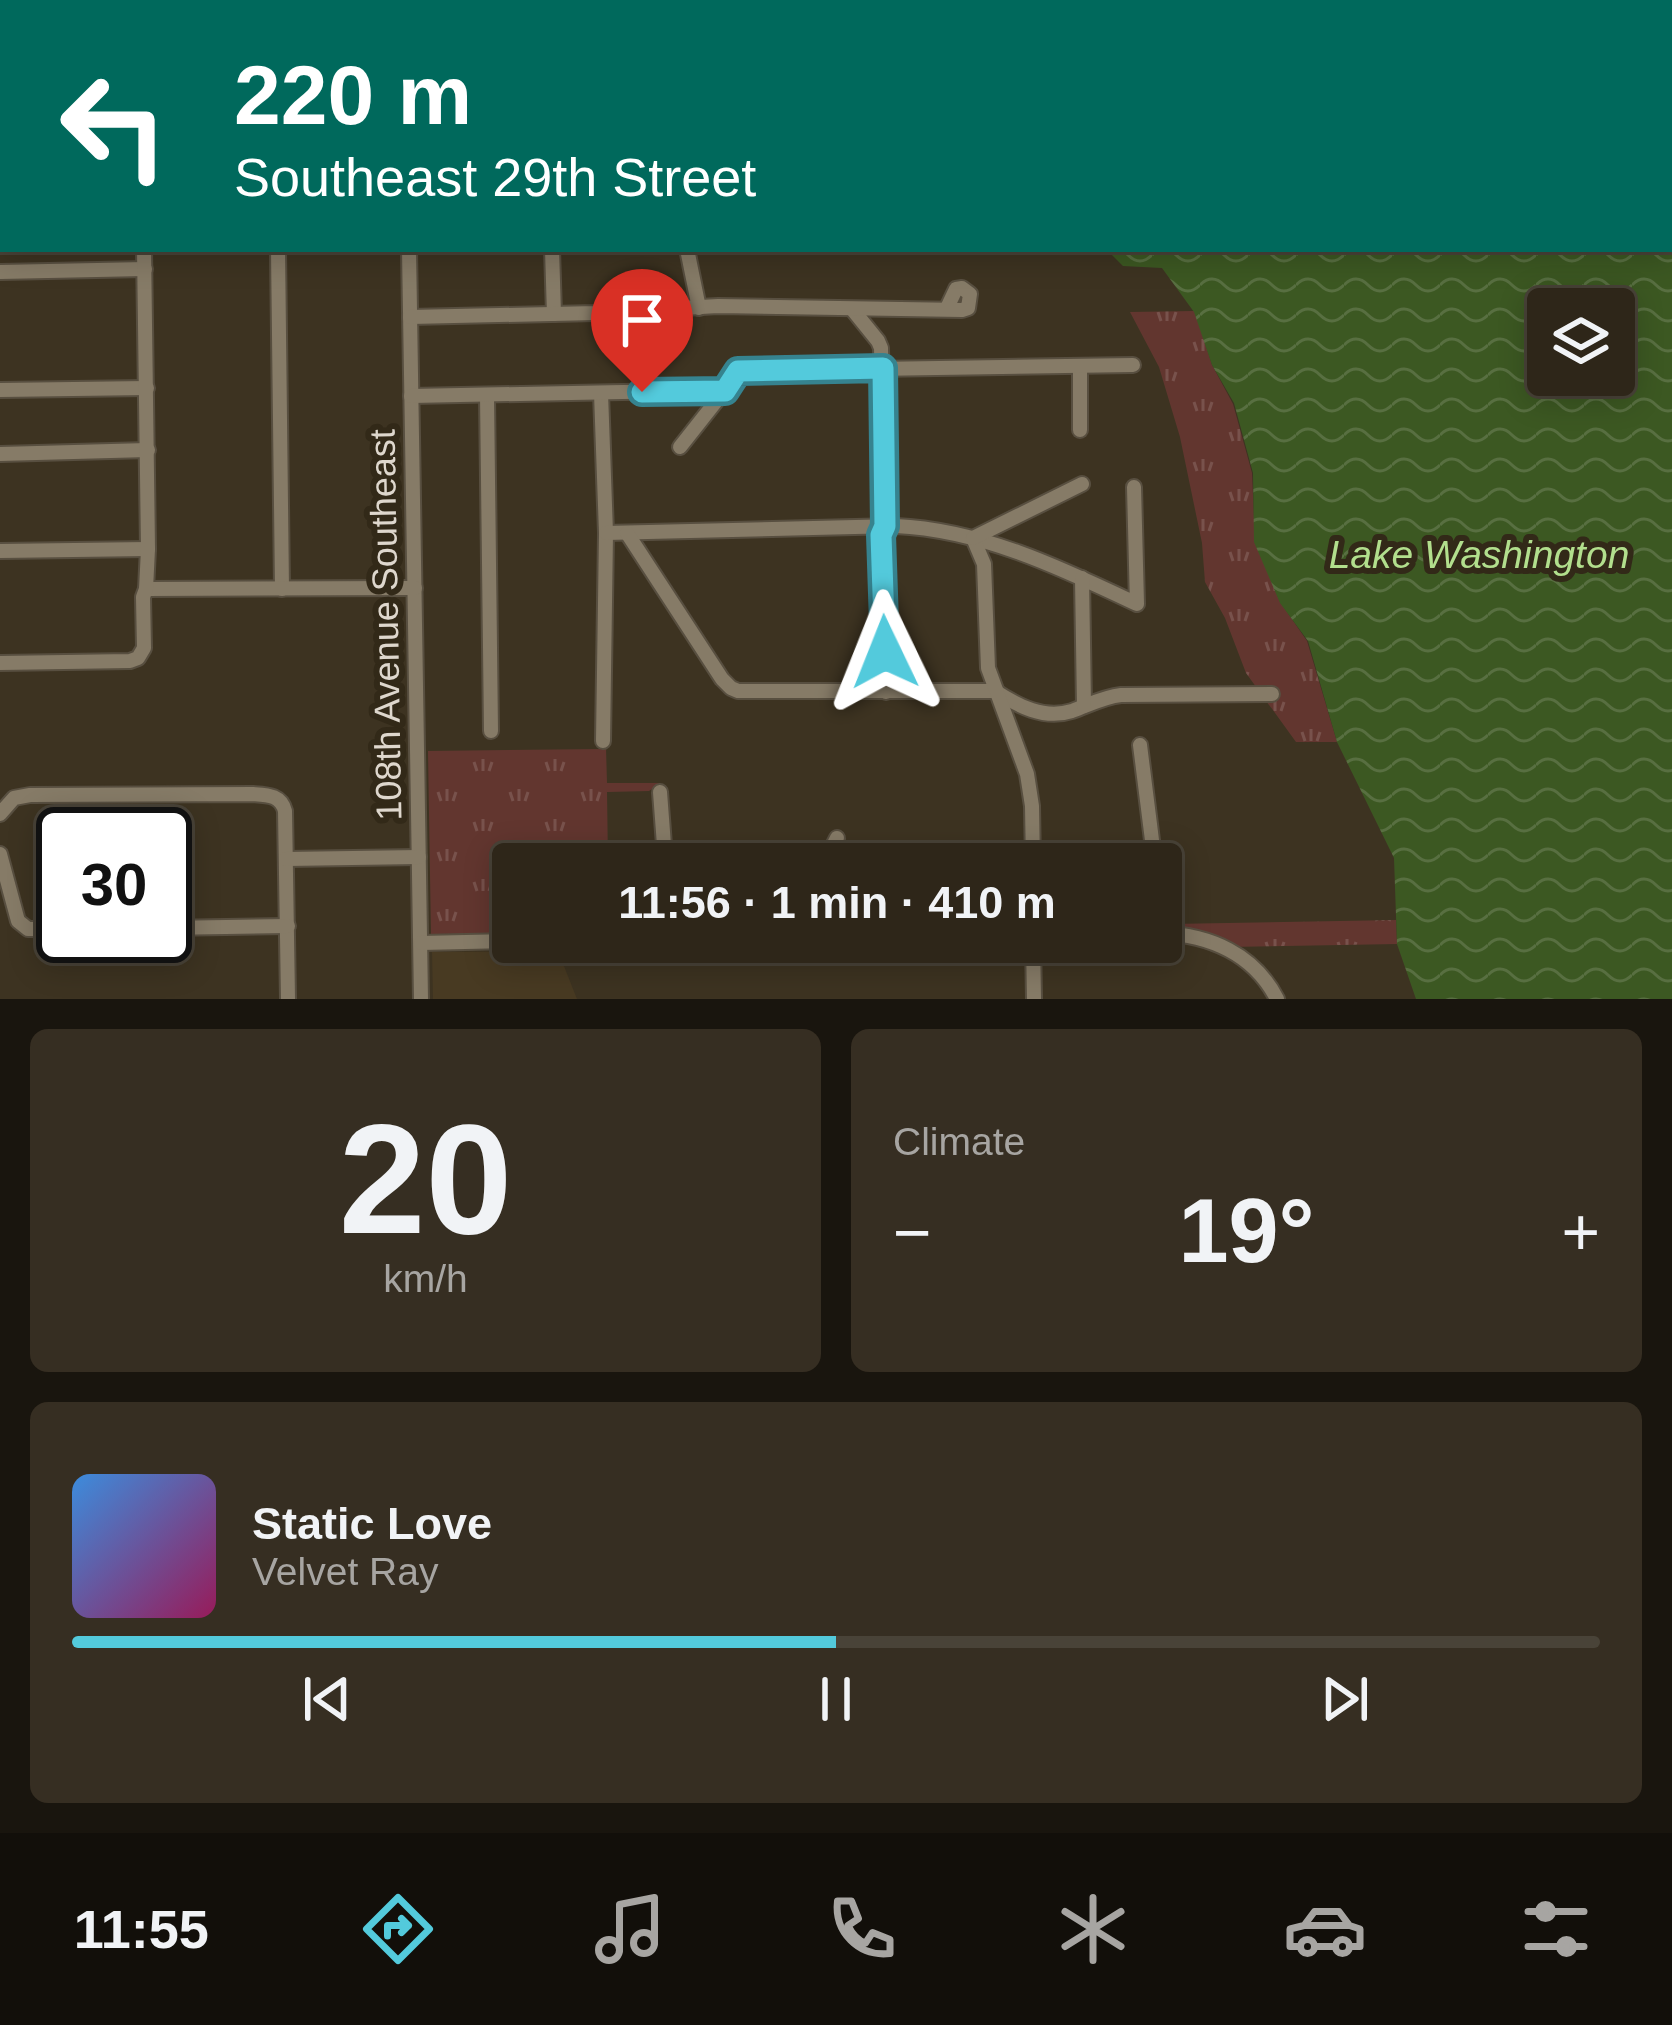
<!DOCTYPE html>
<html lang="en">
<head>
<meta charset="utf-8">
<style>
	body { margin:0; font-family:Arial,sans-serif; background:#362e22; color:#f1f3f6; height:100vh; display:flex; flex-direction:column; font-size:45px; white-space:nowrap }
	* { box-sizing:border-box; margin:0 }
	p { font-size:39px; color:#a7a5a2 }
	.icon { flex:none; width:66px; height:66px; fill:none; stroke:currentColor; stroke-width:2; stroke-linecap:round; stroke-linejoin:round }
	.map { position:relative; height:999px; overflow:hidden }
	.details { display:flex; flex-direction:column; gap:30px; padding:30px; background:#19150e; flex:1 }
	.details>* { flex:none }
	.banner { position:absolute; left:0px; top:0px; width:1674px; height:252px; box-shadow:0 6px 30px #0003,0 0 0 3px #494338; background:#00695c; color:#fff; overflow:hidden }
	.buttons { position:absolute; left:1527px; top:288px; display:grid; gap:24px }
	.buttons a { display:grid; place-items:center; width:108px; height:108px; border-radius:12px; background:#2e2619; box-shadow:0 6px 30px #0003,0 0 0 3px #494338; font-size:60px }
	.speed { position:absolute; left:36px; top:807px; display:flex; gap:24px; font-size:60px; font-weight:700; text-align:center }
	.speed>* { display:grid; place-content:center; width:156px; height:156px; border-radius:50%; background:#2e2619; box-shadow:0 6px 30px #0003,0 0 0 3px #494338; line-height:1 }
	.speed .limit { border:6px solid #111; border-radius:18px; background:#fff; color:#111 }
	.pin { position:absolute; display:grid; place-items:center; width:102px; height:102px; color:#fff; margin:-123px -51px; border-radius:50% 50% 50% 0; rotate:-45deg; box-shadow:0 0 12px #0007 }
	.pin .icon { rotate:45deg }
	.me { position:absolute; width:132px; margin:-66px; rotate:358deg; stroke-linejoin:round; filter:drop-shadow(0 0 9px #0008) }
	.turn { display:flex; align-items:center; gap:42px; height:252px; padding:0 36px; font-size:54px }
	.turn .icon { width:156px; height:156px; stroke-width:2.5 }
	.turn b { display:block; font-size:84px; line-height:102px }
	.big { font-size:90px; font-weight:700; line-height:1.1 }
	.details .tile { flex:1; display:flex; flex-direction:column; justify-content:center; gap:18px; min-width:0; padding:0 42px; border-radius:18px; background:#362e22 }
	.details .dial { align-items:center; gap:0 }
	.dial b { font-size:156px; line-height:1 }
	.song { display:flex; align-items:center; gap:36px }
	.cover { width:144px; height:144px; border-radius:18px; background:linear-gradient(135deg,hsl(210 70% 55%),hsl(330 70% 35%)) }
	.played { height:12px; border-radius:6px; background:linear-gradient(90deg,#53cadc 50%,#494338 50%) }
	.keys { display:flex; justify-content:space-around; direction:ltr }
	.heat { display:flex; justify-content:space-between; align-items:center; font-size:66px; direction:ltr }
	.details .tiles { flex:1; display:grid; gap:30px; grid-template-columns:1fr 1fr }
	.tile:last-child { grid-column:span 2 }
	.trip { position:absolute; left:492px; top:843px; width:690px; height:120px; border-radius:12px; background:#2e2619; box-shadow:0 6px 30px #0003,0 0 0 3px #494338; font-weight:700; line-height:120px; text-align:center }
	.dock { display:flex; height:192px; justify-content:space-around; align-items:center; background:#120f0a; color:#a7a5a2 }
	.dock .icon { width:84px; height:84px }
	.dock .current { color:#53cadc }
	.dock b { font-size:54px; color:#f1f3f6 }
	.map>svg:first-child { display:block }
	.built { fill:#483a22 }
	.grass { fill:url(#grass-tufts) }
	.water { fill:url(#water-waves); fill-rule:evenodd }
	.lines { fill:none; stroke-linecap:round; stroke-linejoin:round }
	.minor-casing { stroke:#584f40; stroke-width:18 }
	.minor { stroke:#867b67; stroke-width:14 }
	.route-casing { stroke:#36838f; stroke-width:30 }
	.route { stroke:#53cadc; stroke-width:21 }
	.labels { text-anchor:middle; stroke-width:12; stroke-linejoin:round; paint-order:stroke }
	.street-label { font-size:36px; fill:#ded7cd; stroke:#322918 }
	.water-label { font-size:39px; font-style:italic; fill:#b2df8d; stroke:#322918 }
</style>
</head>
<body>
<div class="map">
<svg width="1672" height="999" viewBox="0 0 1672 999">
	<defs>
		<pattern id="grass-tufts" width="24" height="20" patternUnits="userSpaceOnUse" patternTransform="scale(3)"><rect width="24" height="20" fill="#62362f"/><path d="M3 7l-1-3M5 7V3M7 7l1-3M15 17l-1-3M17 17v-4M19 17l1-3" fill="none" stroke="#78524c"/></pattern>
		<pattern id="water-waves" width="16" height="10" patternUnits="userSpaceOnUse" patternTransform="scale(3)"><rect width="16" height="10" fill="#3c5822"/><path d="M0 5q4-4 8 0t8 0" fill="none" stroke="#586f41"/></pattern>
	</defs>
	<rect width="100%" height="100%" fill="#3d3321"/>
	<!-- built -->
	<polygon class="built" points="558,951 577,999 433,999 432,952"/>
	<!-- grass -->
	<g class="grass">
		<polygon points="1195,311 1212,365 1233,404 1252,473 1255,542 1280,602 1307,641 1337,742 1296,742 1246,673 1225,618 1205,582 1202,543 1180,437 1159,367 1130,312"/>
		<polygon points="606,749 607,783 660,783 649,791 607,792 608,864 513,864 513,933 431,934 428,751"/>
		<polygon points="1396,920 1397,944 1226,947 1172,930 1171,924"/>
	</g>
	<!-- water -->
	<path class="water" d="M803,0H1672V999H1416L1397,944L1394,858L1337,742L1308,641L1280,603L1254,542L1253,473L1234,403L1212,365L1194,312L1162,268L1123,266L1106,249H1671V3H808ZM1548,309H1614V375H1548Z"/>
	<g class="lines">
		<!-- minor casing -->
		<g class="minor-casing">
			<g id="minor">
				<polyline points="7,0 7,3"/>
				<polyline points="273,0 273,3"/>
				<polyline points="405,0 405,3"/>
				<polyline points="505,0 507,3"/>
				<polyline points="621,0 623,3"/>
				<polyline points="142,3 142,0"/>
				<polyline points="0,17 3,15"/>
				<polyline points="0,37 3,39"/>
				<polyline points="0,147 3,147"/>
				<polyline points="278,249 282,589"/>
				<polyline points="409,249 421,999"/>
				<polyline points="552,249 554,314"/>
				<polyline points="687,249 699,308"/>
				<polyline points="0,272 145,269"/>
				<polyline points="853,310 878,341 881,348 885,526 881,535 886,692"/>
				<polyline points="410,317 596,313 718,306 962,310 968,308 970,294 962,288 956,289 947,308"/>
				<polyline points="1080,366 1080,430"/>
				<polyline points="0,390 147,388"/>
				<polyline points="601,393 606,533 603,741"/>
				<polyline points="487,395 491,731"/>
				<polyline points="411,396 725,390 738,371 1133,365"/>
				<polyline points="680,447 725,390"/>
				<polyline points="0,454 148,450"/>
				<path d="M606,533L896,526C982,530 1061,568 1137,604L1134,487"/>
				<path d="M627,533L722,679L731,688L738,691H995C1018,706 1044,720 1072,711C1089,705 1103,697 1121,695L1272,694"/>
				<polyline points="973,538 984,564 988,668 1027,774 1032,806 1033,864"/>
				<polyline points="973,538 1082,484"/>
				<polyline points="0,551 148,549"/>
				<polyline points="1082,578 1084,706"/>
				<polyline points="146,589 415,588"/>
				<polyline points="0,663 130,661 138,658 144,648 143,597 146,589 148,549 144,249"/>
				<polyline points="1140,745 1155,864"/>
				<polyline points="660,792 664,845 676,864"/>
				<path d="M0,814L14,798L30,795L253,794C268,795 281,795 285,811L288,999"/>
				<polyline points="0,854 18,921 28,929 63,929"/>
				<polyline points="286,859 419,857"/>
				<polyline points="824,864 837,838"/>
				<polyline points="1161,910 1164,933"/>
				<polyline points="165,928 288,926"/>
				<path d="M1161,933C1210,935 1254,954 1277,999"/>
				<polyline points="1033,942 1034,999"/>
				<polyline points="421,943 513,941"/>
			</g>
		</g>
		<!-- minor -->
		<use href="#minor" class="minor"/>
	</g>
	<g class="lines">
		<!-- route casing -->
		<g class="route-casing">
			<polyline id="route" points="642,392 725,391 738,371 883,368 885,526 881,535 885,652"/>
		</g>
		<!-- route -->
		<use href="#route" class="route"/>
	</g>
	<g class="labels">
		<!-- street labels -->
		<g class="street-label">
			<text transform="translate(385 625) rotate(-91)" y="13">108th Avenue Southeast</text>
		</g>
		<!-- water labels -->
		<g class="water-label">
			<text x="1479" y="568">Lake Washington</text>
		</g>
	</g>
</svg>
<div class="buttons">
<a><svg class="icon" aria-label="layers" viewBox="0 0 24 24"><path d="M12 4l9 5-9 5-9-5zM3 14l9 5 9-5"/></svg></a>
</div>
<div class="speed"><div class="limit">30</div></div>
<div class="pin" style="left:642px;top:392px;background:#d93025"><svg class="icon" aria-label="arrive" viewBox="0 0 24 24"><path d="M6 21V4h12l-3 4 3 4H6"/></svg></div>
<svg class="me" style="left:885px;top:652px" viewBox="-20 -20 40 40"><path d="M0-17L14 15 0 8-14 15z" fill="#53cadc" stroke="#fff" stroke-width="4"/></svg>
<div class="trip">11:56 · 1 min · 410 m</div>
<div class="banner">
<div class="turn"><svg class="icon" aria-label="left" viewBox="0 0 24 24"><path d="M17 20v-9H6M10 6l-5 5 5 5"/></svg><div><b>220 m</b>Southeast 29th Street</div></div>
</div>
</div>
<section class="details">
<div class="tiles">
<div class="tile dial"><b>20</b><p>km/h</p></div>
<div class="tile"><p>Climate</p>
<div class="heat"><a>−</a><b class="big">19°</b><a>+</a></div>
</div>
<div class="tile">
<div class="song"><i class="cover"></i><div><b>Static Love</b><p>Velvet Ray</p></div></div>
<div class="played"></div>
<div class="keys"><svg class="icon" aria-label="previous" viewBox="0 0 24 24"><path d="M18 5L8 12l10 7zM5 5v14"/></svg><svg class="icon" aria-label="pause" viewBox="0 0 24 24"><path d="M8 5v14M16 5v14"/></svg><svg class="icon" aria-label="next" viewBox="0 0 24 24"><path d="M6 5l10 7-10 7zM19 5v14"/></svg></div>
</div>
</div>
</section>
<nav class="dock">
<b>11:55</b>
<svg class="icon current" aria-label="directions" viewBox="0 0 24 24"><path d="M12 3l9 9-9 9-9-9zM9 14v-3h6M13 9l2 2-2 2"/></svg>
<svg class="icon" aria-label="music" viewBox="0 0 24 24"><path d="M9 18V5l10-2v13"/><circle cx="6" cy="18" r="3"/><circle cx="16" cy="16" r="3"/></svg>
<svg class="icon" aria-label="phone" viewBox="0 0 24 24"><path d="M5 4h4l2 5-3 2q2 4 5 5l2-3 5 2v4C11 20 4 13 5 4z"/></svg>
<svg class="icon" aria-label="climate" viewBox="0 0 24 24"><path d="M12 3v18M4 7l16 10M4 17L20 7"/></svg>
<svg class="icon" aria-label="car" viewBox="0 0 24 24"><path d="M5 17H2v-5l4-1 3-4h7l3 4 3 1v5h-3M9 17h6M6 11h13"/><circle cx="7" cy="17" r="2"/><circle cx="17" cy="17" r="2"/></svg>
<svg class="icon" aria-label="filters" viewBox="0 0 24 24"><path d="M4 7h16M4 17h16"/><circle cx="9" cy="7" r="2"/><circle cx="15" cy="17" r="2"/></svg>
</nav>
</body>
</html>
